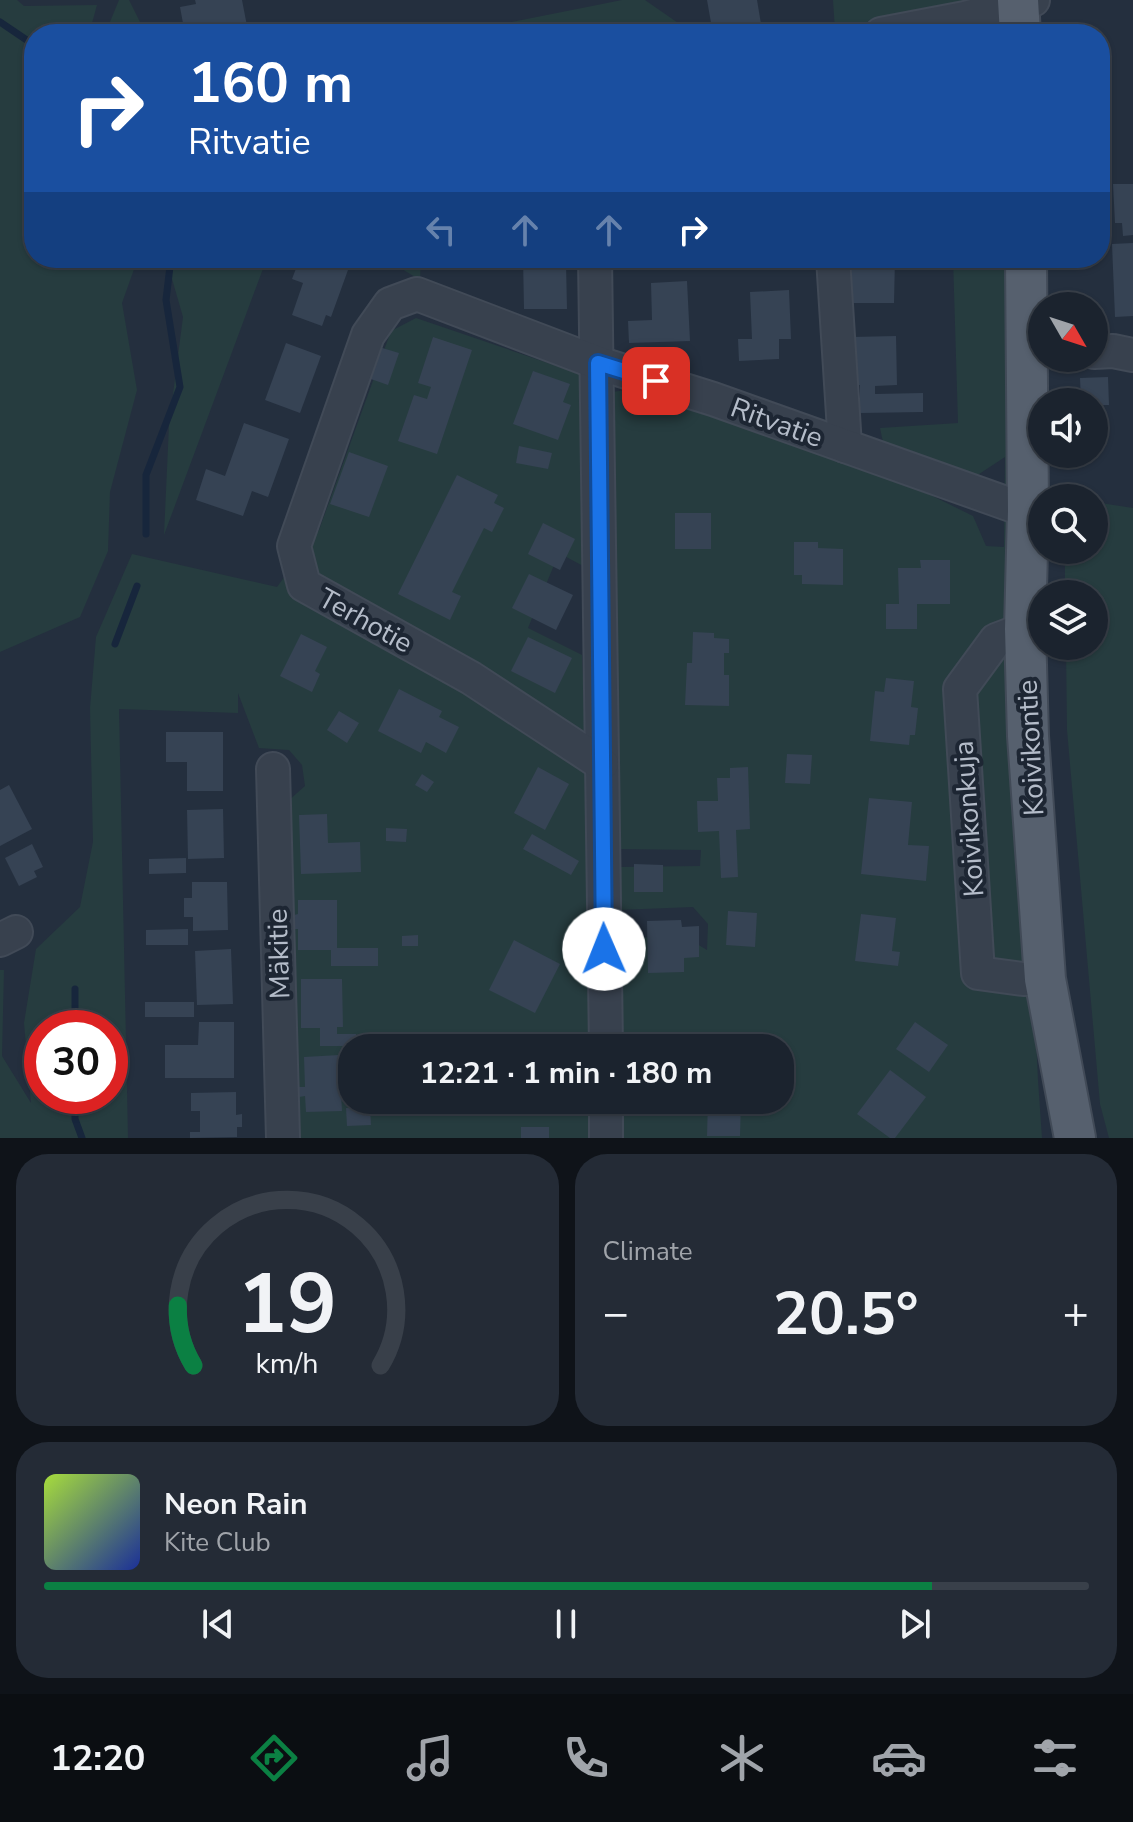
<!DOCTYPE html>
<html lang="en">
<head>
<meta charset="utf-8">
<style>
	body { margin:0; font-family:"Nunito Sans",sans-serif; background:#242b36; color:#f1f3f6; height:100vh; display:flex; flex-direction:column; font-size:30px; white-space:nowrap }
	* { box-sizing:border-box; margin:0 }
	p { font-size:26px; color:#a0a4aa }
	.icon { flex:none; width:44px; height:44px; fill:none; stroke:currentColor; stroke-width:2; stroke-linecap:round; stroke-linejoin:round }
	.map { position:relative; height:1138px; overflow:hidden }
	.side { display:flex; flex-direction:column; gap:16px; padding:16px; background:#0f1319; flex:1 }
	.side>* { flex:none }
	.guide { position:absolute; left:24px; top:24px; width:1086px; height:244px; border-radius:32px; box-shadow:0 2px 6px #0004,0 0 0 2px #39404a; background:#1a4fa0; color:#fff; overflow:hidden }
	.needle { width:52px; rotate:129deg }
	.tools { position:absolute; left:1028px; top:292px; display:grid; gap:16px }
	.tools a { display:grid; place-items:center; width:80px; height:80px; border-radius:50%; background:#1b232e; box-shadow:0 2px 6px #0004,0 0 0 2px #39404a; font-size:40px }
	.speed { position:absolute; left:24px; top:1010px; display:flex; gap:16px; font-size:40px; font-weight:700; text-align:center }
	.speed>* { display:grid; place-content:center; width:104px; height:104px; border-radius:50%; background:#1b232e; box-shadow:0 2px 6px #0004,0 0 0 2px #39404a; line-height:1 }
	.speed .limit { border:12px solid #d22; background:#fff; color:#111 }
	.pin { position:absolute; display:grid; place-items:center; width:68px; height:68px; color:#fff; margin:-34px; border-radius:16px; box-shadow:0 4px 12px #0006 }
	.me { position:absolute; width:88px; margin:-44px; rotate:359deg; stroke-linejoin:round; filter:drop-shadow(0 0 6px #0008) }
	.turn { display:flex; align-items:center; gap:28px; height:168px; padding:0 32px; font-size:36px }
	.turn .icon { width:104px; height:104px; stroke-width:2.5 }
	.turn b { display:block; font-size:56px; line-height:68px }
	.lanes { display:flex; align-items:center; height:76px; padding:0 32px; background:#0003; justify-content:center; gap:40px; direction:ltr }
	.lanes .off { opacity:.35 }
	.big { font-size:60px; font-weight:700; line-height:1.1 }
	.side .card { flex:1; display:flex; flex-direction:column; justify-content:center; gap:12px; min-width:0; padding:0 28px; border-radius:32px; background:#242b36 }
	.side .dial { align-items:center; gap:0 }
	.dial svg { height:208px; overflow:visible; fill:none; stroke:#39404a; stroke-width:7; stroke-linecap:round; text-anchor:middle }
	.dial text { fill:#f1f3f6; stroke:none }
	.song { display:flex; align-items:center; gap:24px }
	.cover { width:96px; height:96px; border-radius:12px; background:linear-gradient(135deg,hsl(80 70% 55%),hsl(230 70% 35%)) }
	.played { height:8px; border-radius:4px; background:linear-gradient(90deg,#0b8043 85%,#39404a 85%) }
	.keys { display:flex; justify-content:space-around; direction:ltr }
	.heat { display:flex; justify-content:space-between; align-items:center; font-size:44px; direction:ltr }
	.side .tiles { flex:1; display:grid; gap:16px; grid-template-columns:1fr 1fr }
	.card:last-child { grid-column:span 2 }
	.trip { position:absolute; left:338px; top:1034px; width:456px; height:80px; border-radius:32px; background:#1b232e; box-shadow:0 2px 6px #0004,0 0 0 2px #39404a; font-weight:700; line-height:80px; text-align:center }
	.menu { display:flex; height:128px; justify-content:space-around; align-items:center; background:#0b0e12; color:#a0a4aa }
	.menu .icon { width:56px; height:56px }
	.menu .active { color:#0b8043 }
	.menu b { font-size:36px; color:#f1f3f6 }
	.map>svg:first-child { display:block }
	.green { fill:#263c3f; fill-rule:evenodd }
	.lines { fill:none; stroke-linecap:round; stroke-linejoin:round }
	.stream { stroke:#17263c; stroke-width:7 }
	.building { fill:#364354 }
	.minor-casing { stroke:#414a57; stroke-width:36 }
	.major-casing { stroke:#414a57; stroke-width:44 }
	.minor { stroke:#38414e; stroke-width:32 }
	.major { stroke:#56606e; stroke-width:40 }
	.route-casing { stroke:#114b97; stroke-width:20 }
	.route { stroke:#1a73e8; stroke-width:14 }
	.labels { text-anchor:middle; stroke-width:8; stroke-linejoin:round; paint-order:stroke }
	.street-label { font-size:28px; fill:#b4bcc9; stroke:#1d2633 }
</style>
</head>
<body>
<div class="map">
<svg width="1133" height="1138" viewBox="0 0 1133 1138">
	<rect width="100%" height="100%" fill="#242f3e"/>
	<!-- green -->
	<g class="green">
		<polygon points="0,0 17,0 24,6 97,5 89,34 34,34 34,258 138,258 122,303 137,390 110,492 108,551 80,617 0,652"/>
		<polygon points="119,0 129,0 146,34 105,34"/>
		<polygon points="622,0 645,0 694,34 452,34"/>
		<polygon points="833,0 1009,0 1009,34 808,34 835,30"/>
		<polygon points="166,258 267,258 164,535 169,425 183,317"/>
		<polygon points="384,258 421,258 420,280"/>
		<polygon points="953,258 1011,258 1013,545 1038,1080 1042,1138 620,1138 620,1100 780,1100 780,1048 620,1048 619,937 687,938 707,950 708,924 693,907 618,910 618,867 700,866 701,850 616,849 612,392 635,389 892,476 973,516 986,546 1004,547 1005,457 973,478 884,447 880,428 958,423"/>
		<path d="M416,318L583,375V566L559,553L528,628L582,655L600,1048H352V1100H601L602,1138H298L288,801L305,786L302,765L289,750L259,748L238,693V713L119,709L128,1138H0V970H4L2,1056L31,1103L24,1023L36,949L80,907L93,842L90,708L96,637L132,554L277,587L319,530L391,331ZM42,1028H110V1096H42Z"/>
		<polygon points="1094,502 1133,508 1133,1138 1109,1138 1100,1104 1067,730 1066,646 1094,646 1094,594 1065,594 1065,550 1094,550"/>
	</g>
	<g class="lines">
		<!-- stream -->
		<g class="stream">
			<polyline points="0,22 34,45"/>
			<polyline points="146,534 146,475 180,387 166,300 171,258"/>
			<polyline points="115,644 137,586"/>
			<polyline points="75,1028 75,989"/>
			<polyline points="75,1096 75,1119 82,1138"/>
		</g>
	</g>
	<!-- building -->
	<g class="building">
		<polygon points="195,0 242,0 247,26 208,34 185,34 180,7 196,4"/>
		<polygon points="707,0 757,0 762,30 737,34 713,34"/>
		<polygon points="1113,184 1133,184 1133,235 1123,236 1122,223 1115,223"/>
		<polygon points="1133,243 1133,316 1115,317 1112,244"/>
		<polygon points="300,258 314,258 348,270 331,317 326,315 322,326 292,315 303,283 292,279"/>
		<polygon points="523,258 561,258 561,264 566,263 567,309 524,309"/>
		<polygon points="848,258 895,258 894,303 847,303"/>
		<polygon points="687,281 690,341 629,343 628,321 652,320 651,283"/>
		<polygon points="789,290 791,339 779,339 779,359 739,361 738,339 752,339 750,292"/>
		<polygon points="896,336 897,385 875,386 875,394 923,393 923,412 860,413 860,385 853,385 852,337"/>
		<polygon points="433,337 472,350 437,454 398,441 414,395 427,399 431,387 418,383"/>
		<polygon points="286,343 321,356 300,413 265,400"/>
		<polygon points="379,347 399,353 388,385 368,378"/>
		<polygon points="533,371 570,384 563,402 571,405 558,440 513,424"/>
		<polygon points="1108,377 1109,405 1094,405 1094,402 1081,402 1080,378"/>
		<polygon points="244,423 289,439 268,497 252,491 243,516 196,500 206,469 225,476"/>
		<polygon points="519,446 552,453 548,469 516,463"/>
		<polygon points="349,452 388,466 369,517 330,504"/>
		<polygon points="457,475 498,495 494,503 504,508 492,532 484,528 452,592 461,596 450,620 398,594"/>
		<rect x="675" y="513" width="36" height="36"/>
		<polygon points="543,523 575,539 560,570 528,554"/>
		<polygon points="794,542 818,542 818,548 843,549 843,585 802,584 802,575 794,575"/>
		<polygon points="920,560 950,560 950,604 917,604 917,629 886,629 886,604 899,604 898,568 921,568"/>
		<polygon points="529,574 573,595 556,630 512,608"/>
		<polygon points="693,632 714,633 714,638 729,639 729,653 724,653 724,675 729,675 729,706 685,705 687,663 692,663"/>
		<polygon points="301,634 327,647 315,671 320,674 312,692 280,676"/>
		<polygon points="528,637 572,658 555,693 511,671"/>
		<polygon points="886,678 914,681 911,707 918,708 915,735 910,735 909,745 870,741 875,691 884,692"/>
		<polygon points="399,689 442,711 439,717 459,727 446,753 426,742 421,753 378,731"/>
		<polygon points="339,711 359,723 347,743 327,730"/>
		<polygon points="166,732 223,732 223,791 187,791 187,762 166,762"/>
		<polygon points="787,754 812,755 810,784 785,783"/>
		<polygon points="538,767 569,784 545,830 514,813"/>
		<polygon points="748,767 750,829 736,830 738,877 721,878 719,831 698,832 697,801 718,801 717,778 730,778 730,768"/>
		<polygon points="422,774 434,782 427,792 415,785"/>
		<polygon points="9,785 32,829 0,846 0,790"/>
		<polygon points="869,798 912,802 908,845 929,846 926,881 861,874"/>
		<polygon points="223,809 224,858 188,859 187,810"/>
		<polygon points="327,814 328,843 360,842 361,872 301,874 299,815"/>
		<polygon points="386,828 407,829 406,842 386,841"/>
		<polygon points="532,834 579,861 571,875 523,849"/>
		<polygon points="32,844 43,867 34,871 37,877 19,886 5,858"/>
		<polygon points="186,858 186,873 149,874 149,859"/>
		<polygon points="634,864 663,865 663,892 634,892"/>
		<polygon points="192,882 227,882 228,930 193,931 193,917 184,917 184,898 192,898"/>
		<polygon points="298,900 337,900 337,948 378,948 378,966 331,966 331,950 298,950 298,929 294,929 294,915 298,914"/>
		<polygon points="728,911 757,913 755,947 726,945"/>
		<polygon points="861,914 896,918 892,951 900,952 898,966 855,961"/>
		<polygon points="681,920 682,927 699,926 699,957 684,958 684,972 648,973 647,921"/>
		<polygon points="188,929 188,945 146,945 146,930"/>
		<polygon points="418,935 418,946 402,946 402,936"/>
		<polygon points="514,940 560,964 535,1013 489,990"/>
		<polygon points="231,949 233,1004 197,1005 195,951"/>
		<polygon points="301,979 342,979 343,1027 337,1027 337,1034 356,1034 356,1046 320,1046 320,1028 301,1028"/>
		<rect x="145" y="1002" width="49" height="15"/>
		<polygon points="199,1022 234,1022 234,1078 165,1078 165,1045 198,1045"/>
		<polygon points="915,1022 948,1045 929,1072 896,1049"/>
		<polygon points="339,1055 342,1111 306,1112 305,1096 299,1097 299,1087 305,1087 304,1057"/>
		<polygon points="890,1070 926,1097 895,1138 890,1138 857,1114"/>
		<polygon points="236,1092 236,1115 242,1114 242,1127 237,1127 237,1137 190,1138 190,1132 200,1132 200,1111 191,1111 191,1093"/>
		<polygon points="511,1100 553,1100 553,1105 511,1106"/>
		<polygon points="708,1100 741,1100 740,1136 707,1136"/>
		<polygon points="370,1106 371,1125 347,1126 346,1108"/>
		<rect x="521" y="1127" width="28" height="11"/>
	</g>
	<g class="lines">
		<!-- minor casing -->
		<g class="minor-casing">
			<g id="minor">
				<polyline points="881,34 965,18 1033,0"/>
				<polyline points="595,258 606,1048"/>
				<polyline points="833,258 845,446"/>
				<polyline points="1094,352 1113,351 1133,355"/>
				<polyline points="1025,629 996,640 960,689 978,973 1023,979 1045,979"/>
				<polyline points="602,764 471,678 304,585 294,546 368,335 390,304 417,294 598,363 713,399 1028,511"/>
				<polyline points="273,769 283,1138"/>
				<polyline points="0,940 16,932"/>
				<polyline points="606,1100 606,1138"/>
			</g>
		</g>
		<!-- major casing -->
		<g class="major-casing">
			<g id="major">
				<polyline points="1018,0 1020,34"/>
				<polyline points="1026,258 1028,511 1025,629 1028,736 1045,979 1075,1138"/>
			</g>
		</g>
		<!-- minor -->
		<use href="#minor" class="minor"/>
		<!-- major -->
		<use href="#major" class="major"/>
	</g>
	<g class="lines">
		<!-- route casing -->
		<g class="route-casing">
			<polyline id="route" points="604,949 598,363 656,381"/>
		</g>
		<!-- route -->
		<use href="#route" class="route"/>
	</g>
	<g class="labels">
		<!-- street labels -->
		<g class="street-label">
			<text transform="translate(777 422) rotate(20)" y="10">Ritvatie</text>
			<text transform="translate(366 620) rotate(29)" y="10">Terhotie</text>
			<text transform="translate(1030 748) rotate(-93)" y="10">Koivikontie</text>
			<text transform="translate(968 819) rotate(-94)" y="10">Koivikonkuja</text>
			<text transform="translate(278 954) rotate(-92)" y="10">Mäkitie</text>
		</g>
	</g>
</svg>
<div class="tools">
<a><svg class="needle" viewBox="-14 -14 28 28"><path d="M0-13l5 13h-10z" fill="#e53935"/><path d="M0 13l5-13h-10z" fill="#a0a4aa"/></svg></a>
<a><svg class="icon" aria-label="sound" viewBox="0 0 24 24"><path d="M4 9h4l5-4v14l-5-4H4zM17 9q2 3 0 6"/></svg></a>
<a><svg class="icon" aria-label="search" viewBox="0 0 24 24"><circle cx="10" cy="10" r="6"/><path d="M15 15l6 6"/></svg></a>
<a><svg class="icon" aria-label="layers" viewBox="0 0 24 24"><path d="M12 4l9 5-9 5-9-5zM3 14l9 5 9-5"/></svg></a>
</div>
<div class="speed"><div class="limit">30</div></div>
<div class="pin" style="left:656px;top:381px;background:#d93025"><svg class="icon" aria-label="arrive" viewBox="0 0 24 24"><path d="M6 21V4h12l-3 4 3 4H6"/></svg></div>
<svg class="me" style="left:604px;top:949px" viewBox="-20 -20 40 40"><circle r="19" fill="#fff"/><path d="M0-13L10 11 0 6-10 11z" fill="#1a73e8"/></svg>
<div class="trip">12:21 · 1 min · 180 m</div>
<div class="guide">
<div class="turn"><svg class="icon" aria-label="right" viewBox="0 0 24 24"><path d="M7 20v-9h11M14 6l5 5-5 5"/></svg><div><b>160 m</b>Ritvatie</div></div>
<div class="lanes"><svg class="icon off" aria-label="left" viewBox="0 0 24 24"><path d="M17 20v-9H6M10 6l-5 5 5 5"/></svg><svg class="icon off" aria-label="ahead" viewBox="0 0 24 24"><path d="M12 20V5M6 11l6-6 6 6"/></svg><svg class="icon off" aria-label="ahead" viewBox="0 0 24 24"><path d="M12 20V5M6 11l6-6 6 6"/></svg><svg class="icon" aria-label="right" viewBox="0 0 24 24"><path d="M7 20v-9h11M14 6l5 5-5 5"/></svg></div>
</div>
</div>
<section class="side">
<div class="tiles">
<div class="card dial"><svg viewBox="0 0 100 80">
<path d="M14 69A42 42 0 1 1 86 69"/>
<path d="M14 69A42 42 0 0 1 8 46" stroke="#0b8043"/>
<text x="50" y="56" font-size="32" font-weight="700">19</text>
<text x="50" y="72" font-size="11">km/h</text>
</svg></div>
<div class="card"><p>Climate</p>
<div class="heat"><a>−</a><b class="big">20.5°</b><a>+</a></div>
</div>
<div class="card">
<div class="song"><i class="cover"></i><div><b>Neon Rain</b><p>Kite Club</p></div></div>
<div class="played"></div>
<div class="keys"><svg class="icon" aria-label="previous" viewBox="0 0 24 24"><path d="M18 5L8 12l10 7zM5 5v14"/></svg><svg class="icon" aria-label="pause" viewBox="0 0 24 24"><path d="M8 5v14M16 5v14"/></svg><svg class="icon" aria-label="next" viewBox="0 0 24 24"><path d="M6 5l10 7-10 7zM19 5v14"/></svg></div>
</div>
</div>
</section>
<nav class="menu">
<b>12:20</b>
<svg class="icon active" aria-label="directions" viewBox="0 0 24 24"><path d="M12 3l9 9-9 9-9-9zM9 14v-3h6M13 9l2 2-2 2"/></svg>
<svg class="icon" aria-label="music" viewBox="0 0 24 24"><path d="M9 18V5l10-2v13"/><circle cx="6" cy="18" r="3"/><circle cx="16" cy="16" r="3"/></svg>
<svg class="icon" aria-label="phone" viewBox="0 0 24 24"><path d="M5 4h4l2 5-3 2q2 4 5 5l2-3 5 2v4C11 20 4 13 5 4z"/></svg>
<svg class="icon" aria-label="climate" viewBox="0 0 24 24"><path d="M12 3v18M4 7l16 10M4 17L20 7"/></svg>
<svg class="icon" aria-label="car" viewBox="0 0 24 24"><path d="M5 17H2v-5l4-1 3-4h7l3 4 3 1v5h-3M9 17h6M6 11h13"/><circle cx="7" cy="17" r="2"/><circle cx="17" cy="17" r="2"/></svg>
<svg class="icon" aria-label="filters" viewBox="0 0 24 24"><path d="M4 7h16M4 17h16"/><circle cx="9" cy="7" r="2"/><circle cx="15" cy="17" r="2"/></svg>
</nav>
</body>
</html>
